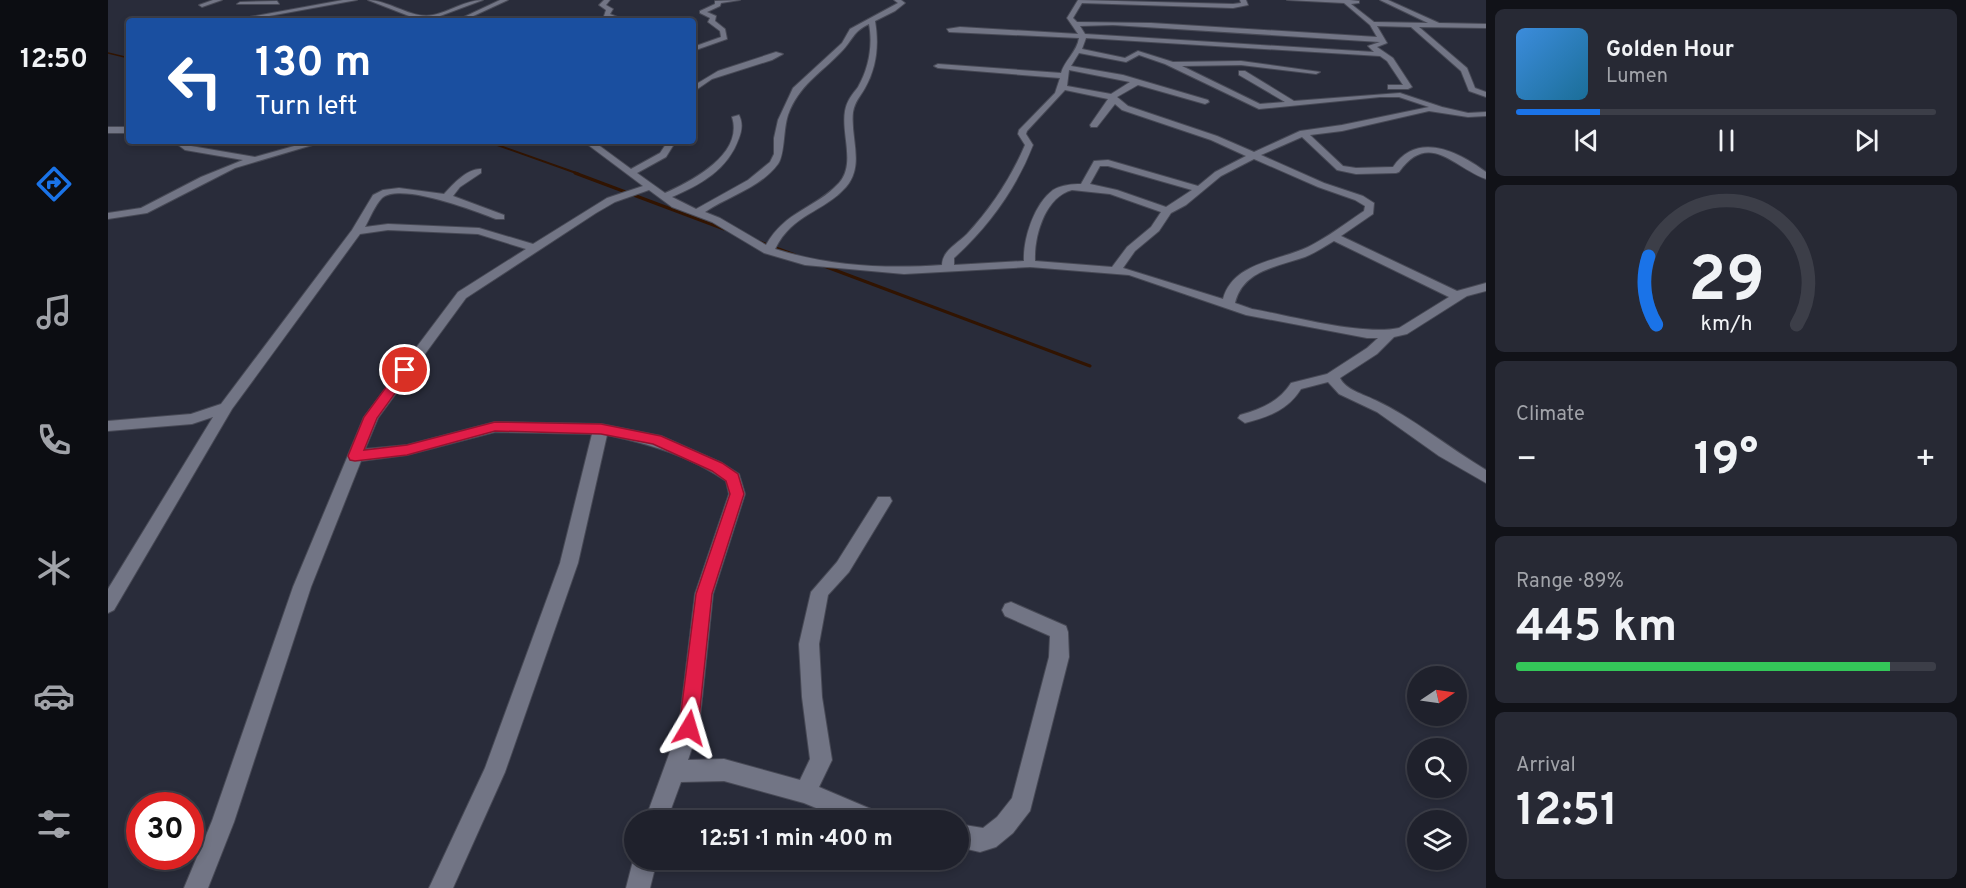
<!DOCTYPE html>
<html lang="en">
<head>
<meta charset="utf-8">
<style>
	body { margin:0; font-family:Overpass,sans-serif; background:#272934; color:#f1f3f6; height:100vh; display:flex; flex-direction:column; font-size:22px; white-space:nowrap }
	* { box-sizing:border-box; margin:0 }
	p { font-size:20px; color:#a1a3a9 }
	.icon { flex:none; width:33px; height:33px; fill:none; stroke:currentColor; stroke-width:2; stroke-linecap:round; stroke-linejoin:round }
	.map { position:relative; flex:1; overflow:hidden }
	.sheet { display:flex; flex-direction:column; gap:9px; padding:9px; background:#111218; width:480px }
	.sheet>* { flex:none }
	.top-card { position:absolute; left:18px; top:18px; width:570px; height:126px; border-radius:6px; box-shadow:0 3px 9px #0003,0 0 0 2px #3c3e48; background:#1a4fa0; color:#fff; overflow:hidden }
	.needle { width:39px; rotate:77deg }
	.fabs { position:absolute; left:1299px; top:666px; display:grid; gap:12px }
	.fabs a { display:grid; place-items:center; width:60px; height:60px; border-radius:50%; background:#1f212c; box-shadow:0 3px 9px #0003,0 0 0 2px #3c3e48; font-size:30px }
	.speed { position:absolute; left:18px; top:792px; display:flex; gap:12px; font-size:30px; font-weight:700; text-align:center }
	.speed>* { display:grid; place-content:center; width:78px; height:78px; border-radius:50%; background:#1f212c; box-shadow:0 3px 9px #0003,0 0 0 2px #3c3e48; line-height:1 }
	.speed .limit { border:9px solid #d22; background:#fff; color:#111 }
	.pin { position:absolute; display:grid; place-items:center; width:51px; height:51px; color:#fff; margin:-26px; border:3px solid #fff; border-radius:50%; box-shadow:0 2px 6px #0007 }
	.me { position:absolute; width:66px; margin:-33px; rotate:7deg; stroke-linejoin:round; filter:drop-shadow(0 0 4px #0008) }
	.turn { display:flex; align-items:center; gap:21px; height:126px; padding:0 30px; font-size:27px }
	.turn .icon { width:78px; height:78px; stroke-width:2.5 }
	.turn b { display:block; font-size:42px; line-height:51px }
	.big { font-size:45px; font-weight:700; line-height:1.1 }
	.sheet .card { flex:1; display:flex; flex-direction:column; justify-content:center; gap:9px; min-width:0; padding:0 21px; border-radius:9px; background:#272934 }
	.sheet .dial { align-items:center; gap:0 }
	.dial svg { height:156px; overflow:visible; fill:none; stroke:#3c3e48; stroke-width:7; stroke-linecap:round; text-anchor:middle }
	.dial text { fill:#f1f3f6; stroke:none }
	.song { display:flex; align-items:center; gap:18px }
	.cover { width:72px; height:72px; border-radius:9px; background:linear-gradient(135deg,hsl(210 70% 55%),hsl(200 70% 35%)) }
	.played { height:6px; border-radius:3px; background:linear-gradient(90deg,#1a73e8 20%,#3c3e48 20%) }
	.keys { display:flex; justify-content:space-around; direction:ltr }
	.heat { display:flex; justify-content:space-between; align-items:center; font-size:33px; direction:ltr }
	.charge { height:9px; border-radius:4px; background:linear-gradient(90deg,#34c759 89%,#3c3e48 0) }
	.trip { position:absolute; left:516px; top:810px; width:345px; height:60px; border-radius:30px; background:#1f212c; box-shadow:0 3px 9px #0003,0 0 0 2px #3c3e48; font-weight:700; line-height:60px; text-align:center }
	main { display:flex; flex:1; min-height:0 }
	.tabs { display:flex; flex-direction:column; width:108px; justify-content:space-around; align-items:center; background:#0c0d12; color:#a1a3a9 }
	.tabs .icon { width:42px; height:42px }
	.tabs .active { color:#1a73e8 }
	.tabs b { font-size:27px; color:#f1f3f6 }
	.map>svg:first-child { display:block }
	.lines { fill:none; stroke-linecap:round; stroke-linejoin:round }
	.stream-far2 { stroke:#311401; stroke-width:1.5 }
	.stream-far1 { stroke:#311401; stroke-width:2 }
	.stream { stroke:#311401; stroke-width:3 }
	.minor-casing { stroke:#474955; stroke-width:2 }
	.minor { fill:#727585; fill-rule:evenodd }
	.route { fill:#e11d48; stroke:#92132f; stroke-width:1.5 }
</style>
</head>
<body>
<main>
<nav class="tabs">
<b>12:50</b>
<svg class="icon active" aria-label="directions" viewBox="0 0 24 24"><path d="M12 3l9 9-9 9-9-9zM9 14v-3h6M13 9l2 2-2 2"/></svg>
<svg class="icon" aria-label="music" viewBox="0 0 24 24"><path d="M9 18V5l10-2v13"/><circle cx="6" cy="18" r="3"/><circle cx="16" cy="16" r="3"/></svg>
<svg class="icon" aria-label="phone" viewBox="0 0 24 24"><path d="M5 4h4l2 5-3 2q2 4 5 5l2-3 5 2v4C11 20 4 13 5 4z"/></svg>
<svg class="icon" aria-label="climate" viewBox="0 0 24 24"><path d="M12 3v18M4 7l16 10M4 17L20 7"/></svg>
<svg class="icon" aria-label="car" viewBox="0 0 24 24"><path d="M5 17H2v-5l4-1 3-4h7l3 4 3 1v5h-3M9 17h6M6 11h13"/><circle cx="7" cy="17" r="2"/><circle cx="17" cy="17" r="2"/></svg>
<svg class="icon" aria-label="filters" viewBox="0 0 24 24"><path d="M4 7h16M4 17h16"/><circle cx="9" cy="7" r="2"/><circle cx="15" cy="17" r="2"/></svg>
</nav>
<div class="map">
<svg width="1378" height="888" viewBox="0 0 1378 888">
	<rect width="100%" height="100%" fill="#292c3a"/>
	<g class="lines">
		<!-- stream-far2 -->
		<polyline class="stream-far2" points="0,53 21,58"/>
		<!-- stream-far1 -->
		<polyline class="stream-far1" points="378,141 471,174"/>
		<!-- stream -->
		<g class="stream">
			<polyline points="467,173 616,229"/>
			<polyline points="652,242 687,255"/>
			<polyline points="716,266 982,366"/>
		</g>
		<!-- minor casing -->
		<g class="minor-casing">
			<g id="minor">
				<polygon points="105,0 114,0 94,7 91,5"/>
				<polygon points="235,0 249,0 134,21 120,21"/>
				<path d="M260,0C281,0 305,20 325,15C341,12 357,0 375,0L332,16L357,21L301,16Z"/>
				<polygon points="392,0 400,0 361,18 356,17"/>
				<polygon points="496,0 502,0 498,5 505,9 502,14 519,21 510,21 496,16 498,10 491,5"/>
				<polygon points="632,0 613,3 612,6 599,12 608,16 607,21 617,29 619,39 585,51 585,47 613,37 612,31 600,22 602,18 592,13 592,11 607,4 607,1"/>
				<path d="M786,0H793L797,3L787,11L767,21C771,44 769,67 757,88C752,97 747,101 745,112C742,138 757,165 738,187C715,213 685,213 667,249C720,266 779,269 834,265C834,251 849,244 859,234C883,208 903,178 917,145L910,134L911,130L947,93L952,78L830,68L826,66L830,64L953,73C956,61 969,52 971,38L841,32L839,29L852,27L970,34L959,18L970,0L1125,4L1133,3L1132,0H1138L1140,5L1125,8L974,3L965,18L969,22L1043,23L1269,37L1262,25L1236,3L1179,0H1242L1251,1V3L1243,4L1266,22L1320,23L1272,0H1280L1331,23L1378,24V28L1311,27L1359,68L1367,88L1378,92V97L1361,91L1353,71L1303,27L1269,26L1279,43L1269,47L1285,58L1304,87L1300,89H1280V85H1295L1279,61L1272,56L978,38L974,49L1017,58L1030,51L1065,62L1133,61L1212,72L1208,74L1133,65L1074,66L1152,104L1177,102L1131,75V71H1137L1186,101L1292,93L1334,107L1360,113L1378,112V116L1360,117L1321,111L1234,131L1202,135L1235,166L1248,168L1285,167C1309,131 1350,151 1378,172V179C1345,167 1321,130 1291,172L1288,173L1248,174L1229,170L1194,137L1153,155L1216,183L1255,196L1266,203L1265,214L1233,236L1349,291L1378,283V291L1359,296L1299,334L1286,337L1269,354L1232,378C1238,390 1255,394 1267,400C1304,417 1341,448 1378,470V483L1331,456L1269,412L1231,394L1220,382L1193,389C1180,410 1160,417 1137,423L1130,418L1132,415C1153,409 1171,402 1183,383L1219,374L1259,348L1270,338H1259L1138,315L1021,275L922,267L796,274L697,265L656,253L604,222L564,207L541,190L507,202L488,213L358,298L270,418L257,449L299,445L387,422L493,424L553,436L614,463L631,474L637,494L605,594L591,727L580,760L616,759L692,780L702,759L694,697L691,644L703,592L729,562L770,497H782L784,501L741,572L720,595L711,644L714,697L724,760L711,787L770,812L773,820H737L696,803L616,781L573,782L559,820H537L571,727L587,594L621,494L618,481C582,456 542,444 499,435L470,563L397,772L345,888H321L377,768L452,563L484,434L387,432L299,455L253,461L203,587L126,822L100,888H76L104,821L185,587L256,417L350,292L418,249L370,234L280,230L252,234L124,409L6,610L0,613V589L105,417L84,424L0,431V421L83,414L113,404L244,230L265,195L275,190L291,188L336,194C345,184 360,168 373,169V173L352,187L345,196L396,215V219H388C367,211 293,182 274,198C267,205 262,218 257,227L280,224L371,228L425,244L499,198L535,186L475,141H485L523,169L552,153L560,141H568L558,157L529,173L557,193C584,181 636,154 624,117L631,115C635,123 634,130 631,138C620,170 592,185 564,197L588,209L640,180L662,162L666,154V138L670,120L685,88L734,43L742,29L790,3ZM761,24C765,45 761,68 750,87C744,95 739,100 737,111C733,134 748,164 731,183C707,209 678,210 658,245L612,218L597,212C621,196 652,188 670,164C677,154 675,130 680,115C690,86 713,73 733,52C746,39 744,32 761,24ZM1005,25L1272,42L1260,46L1266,52L977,34L972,26ZM971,53L1018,62L1031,55L1057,64L1151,109L1272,97H1291L1321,107L1234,125L1192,131L1146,152L1109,136L1020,106L1009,97L1030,85L1097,104L1101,102L1100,100L1015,75L963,66ZM961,70L1022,82L1003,94L959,86ZM957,90L1000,99L982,125L983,127H989L1007,104L1014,110L1103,140L1138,156L1107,172L1090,186L1000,160L986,161L973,184C964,184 953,185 945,190C926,204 915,239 916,261L846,265V258C881,226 908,189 925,145L918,134L919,131ZM1146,159L1210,187L1247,200L1257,206L1256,211C1238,223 1220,237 1200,247C1171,261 1125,262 1115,299L1015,268L1027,251L1051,231L1063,213L1078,205L1113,176ZM992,166H1000L1084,190L1058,207L1009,190L982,184ZM964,190L1002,194L1053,212L1043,227L1019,247L1004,267L927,261C926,236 937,197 964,190ZM1226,241L1341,297L1291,328C1255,336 1183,316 1144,309L1127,303C1135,270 1169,267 1197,257C1207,253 1216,247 1226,241Z"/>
				<polygon points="169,1 171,4 129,4 132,2"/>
				<polygon points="668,52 675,54 664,60 604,79 585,92 585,86 610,71"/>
				<rect x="0" y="127" width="21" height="6"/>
				<polygon points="65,141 75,141 83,146 147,157 204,141 218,141 127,168 39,213 0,219 0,213 33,208 93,177 135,160 77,150"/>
				<polygon points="903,602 958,626 960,632 961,657 922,811 905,833 888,847 872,852 850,847 850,824 875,828 889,817 904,798 941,657 942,636 897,616 894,610 897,604"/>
				<polygon points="526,857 526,860 549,860 542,888 518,888"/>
			</g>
		</g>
		<!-- minor -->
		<use href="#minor" class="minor"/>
	</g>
	<!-- route -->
	<polygon class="route" points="297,366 304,370 269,418 256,450 299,445 387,422 493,424 553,436 614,463 630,474 636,494 604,594 590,728 587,734 581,737 574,734 571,728 588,594 622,494 618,481 604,471 545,444 493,434 387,431 299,455 247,461 242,460 240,456 256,417 293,367"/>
</svg>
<div class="fabs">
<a><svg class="needle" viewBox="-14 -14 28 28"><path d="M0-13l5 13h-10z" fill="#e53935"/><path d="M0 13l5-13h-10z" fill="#a1a3a9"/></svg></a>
<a><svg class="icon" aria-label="search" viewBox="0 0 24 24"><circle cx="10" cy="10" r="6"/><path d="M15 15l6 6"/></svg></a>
<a><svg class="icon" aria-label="layers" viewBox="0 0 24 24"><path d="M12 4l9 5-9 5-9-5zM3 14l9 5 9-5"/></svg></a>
</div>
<div class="speed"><div class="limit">30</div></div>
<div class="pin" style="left:297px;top:370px;background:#d93025"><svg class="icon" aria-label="arrive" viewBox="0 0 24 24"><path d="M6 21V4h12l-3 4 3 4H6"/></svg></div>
<svg class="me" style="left:581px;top:728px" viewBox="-20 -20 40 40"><path d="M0-17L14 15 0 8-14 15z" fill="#e11d48" stroke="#fff" stroke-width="4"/></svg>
<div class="trip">12:51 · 1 min · 400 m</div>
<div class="top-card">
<div class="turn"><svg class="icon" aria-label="left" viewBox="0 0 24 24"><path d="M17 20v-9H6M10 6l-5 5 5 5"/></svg><div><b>130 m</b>Turn left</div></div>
</div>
</div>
<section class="sheet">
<div class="card">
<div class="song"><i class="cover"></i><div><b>Golden Hour</b><p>Lumen</p></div></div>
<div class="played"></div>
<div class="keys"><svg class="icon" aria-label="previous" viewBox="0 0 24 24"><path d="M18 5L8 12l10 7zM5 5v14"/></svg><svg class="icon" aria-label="pause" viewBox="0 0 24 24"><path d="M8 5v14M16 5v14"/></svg><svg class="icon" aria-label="next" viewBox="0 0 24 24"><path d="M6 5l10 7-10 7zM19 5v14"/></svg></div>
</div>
<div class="card dial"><svg viewBox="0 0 100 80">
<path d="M14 69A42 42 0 1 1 86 69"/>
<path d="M14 69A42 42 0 0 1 10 34" stroke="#1a73e8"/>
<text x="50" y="56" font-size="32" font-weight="700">29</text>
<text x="50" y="72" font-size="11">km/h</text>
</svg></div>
<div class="card"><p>Climate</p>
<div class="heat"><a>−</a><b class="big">19°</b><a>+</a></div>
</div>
<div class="card"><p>Range · 89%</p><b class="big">445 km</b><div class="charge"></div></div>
<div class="card"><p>Arrival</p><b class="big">12:51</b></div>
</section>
</main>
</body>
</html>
